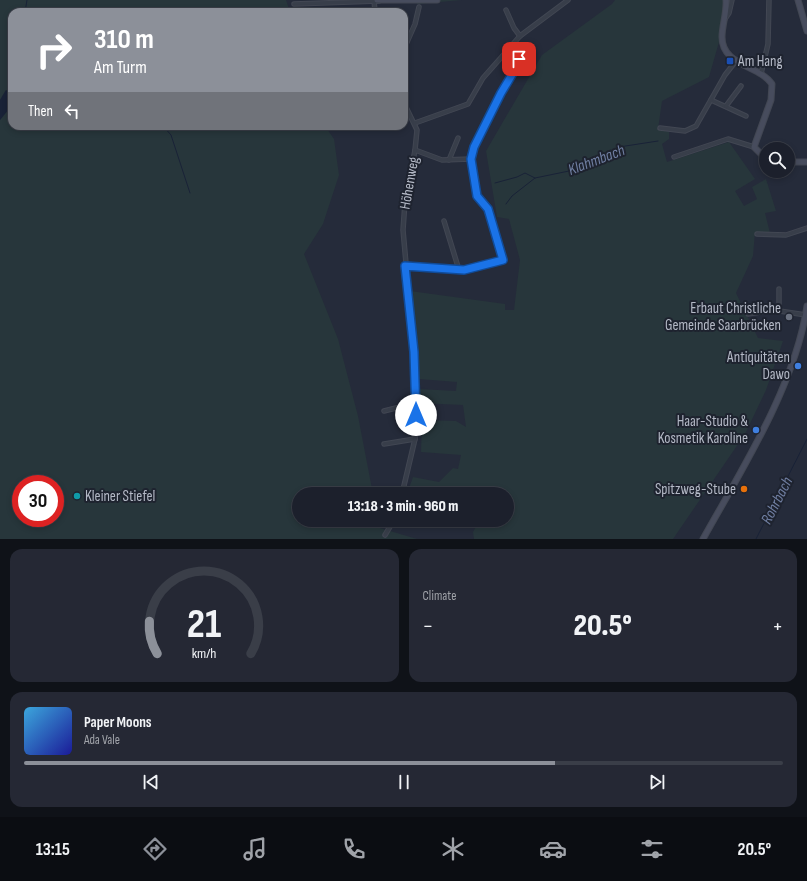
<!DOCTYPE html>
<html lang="en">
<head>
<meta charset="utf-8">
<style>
	body { margin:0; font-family:"Sofia Sans Condensed",sans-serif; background:#252834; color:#f1f3f6; height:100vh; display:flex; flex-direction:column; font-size:15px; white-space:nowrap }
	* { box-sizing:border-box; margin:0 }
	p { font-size:13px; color:#a0a3a9 }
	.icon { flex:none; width:22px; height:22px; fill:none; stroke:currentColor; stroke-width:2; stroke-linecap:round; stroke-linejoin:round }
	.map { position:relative; height:539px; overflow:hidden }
	.details { display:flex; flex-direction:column; gap:10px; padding:10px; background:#0f1218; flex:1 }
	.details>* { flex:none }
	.top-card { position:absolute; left:8px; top:8px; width:400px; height:122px; border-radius:12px; box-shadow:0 2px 6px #0003,0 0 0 1px #3a3e48; background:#8c9099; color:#fff; overflow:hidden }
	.tools { position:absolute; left:759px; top:142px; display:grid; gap:8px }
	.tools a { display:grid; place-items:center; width:36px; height:36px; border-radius:50%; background:#1c202c; box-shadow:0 2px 6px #0003,0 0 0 1px #3a3e48; font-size:20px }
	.speed { position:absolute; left:12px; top:475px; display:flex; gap:8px; font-size:20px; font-weight:700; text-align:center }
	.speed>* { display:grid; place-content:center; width:52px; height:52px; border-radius:50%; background:#1c202c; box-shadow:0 2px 6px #0003,0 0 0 1px #3a3e48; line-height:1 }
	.speed .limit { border:6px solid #d22; background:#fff; color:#111 }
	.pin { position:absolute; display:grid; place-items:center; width:34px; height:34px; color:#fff; margin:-17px; border-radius:8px; box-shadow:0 2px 6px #0006 }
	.me { position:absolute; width:44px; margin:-22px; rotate:0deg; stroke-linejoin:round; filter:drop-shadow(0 0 3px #0008) }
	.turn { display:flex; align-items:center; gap:14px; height:84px; padding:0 20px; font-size:18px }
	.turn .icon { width:52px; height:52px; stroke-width:2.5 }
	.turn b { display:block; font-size:28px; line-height:34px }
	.then { display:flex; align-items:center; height:38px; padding:0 20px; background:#0003; gap:8px; font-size:15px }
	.big { font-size:30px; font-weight:800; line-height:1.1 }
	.details .tile { flex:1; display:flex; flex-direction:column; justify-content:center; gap:6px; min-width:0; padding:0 14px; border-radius:12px; background:#252834 }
	.details .dial { align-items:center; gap:0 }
	.dial svg { height:104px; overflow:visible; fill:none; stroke:#3a3e48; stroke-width:7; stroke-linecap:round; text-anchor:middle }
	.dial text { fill:#f1f3f6; stroke:none }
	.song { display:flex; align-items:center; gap:12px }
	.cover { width:48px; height:48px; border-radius:6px; background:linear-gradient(135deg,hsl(200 70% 55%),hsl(240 70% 35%)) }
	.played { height:4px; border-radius:2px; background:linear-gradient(90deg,#8c9099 70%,#3a3e48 70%) }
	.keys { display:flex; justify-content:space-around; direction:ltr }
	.heat { display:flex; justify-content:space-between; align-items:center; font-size:22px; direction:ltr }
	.details .tiles { flex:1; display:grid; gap:10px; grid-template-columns:1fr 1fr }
	.tile:last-child { grid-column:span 2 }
	.trip { position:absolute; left:292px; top:487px; width:222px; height:40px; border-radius:20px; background:#1c202c; box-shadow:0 2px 6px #0003,0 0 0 1px #3a3e48; font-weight:800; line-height:40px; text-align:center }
	.dock { display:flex; height:64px; justify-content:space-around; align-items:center; background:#0b0d12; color:#a0a3a9 }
	.dock .icon { width:28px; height:28px }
	.dock .on { color:#8c9099 }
	.dock b { font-size:18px; color:#f1f3f6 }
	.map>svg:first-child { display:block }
	.green { fill:#27363b; fill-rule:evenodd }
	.water { fill:#192237 }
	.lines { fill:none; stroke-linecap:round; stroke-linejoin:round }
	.stream { stroke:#192237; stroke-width:1 }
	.street-casing { stroke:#424753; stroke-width:5.5 }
	.secondary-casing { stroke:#424753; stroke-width:7 }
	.street { stroke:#383e4a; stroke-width:3.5 }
	.secondary { stroke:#474c5d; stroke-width:5 }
	.route-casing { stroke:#114b97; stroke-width:10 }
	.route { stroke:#1a73e8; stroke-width:7 }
	.transit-dot { fill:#1a4fb4; stroke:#1e232f; stroke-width:1.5 }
	.worship-dot { fill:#6b7280; stroke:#1e232f; stroke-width:1.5 }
	.shop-dot { fill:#3f7fe0; stroke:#1e232f; stroke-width:1.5 }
	.food-dot { fill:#e8710a; stroke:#1e232f; stroke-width:1.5 }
	.culture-dot { fill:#0f9aa8; stroke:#1e232f; stroke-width:1.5 }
	.labels { text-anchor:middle; stroke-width:4; stroke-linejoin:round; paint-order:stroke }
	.poi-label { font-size:15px; fill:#b4b9c6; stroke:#1e232f; text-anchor:end }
	.street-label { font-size:15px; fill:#b4b9c6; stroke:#1e232f }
	.water-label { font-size:16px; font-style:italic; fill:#707fa2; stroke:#1e232f }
</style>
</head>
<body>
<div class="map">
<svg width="807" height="539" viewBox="0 0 807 539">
	<rect width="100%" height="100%" fill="#252b3a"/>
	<!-- green -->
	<g class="green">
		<polygon points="0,0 286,0 290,12 12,12 12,95 6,90 0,100"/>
		<polygon points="417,0 462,0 417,4"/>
		<polygon points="615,0 731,0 709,77 662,101 658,129 669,132 669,139 662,144 667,162 729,142 755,179 735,191 744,206 757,199 752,187 766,179 776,211 765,213 770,233 755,232 753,256 736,293 758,338 783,341 766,390 745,434 673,539 474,539 473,532 479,521 477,520 507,520 507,494 407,494 413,477 439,482 453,468 458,469 461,455 421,452 422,420 456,421 466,427 463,405 419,403 419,389 456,391 457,382 419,379 419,354 410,291 505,304 505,310 514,310 520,260 509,219 497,217 486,151 542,55 612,4"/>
		<polygon points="519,43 526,49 518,57 513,52"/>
		<path d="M12,105V126H325L334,139L339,175L323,224L304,254L338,339L358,416L373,494H299V520H378L380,528L417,539H0V120ZM21,484H55V518H21Z"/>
	</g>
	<!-- water -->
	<polygon class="water" points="6,90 12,95 12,105 0,120 0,100"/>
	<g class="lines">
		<!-- stream -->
		<g class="stream">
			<polyline points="25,12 27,0"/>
			<polyline points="163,126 171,135 190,193"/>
			<polyline points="495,183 517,177 525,173 535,178"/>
			<polyline points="506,204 512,196 535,178 569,171 609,154 619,147 658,141"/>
			<polyline points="756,539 807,439"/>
		</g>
		<!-- street casing -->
		<g class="street-casing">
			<g id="street">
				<polyline points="374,0 375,12"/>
				<polyline points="294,4 379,1"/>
				<polyline points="506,10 514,28 520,36"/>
				<polyline points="725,19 729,13 732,0"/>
				<polyline points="404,49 415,24 419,7"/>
				<polyline points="761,74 768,44 769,0"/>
				<polyline points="711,100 746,116"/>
				<polyline points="726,106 741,86"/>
				<polyline points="415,123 468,104 483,78 520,36 568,0"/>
				<polyline points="660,128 685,131 696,126 725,75 736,61"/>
				<polyline points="415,150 442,160 471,159"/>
				<polyline points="674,157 728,139 754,147"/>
				<polyline points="449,160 458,138"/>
				<polyline points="444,221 459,270"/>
				<polyline points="757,234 786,235 807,228"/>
				<polyline points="405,266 464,270 503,260 488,209 477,196 471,159 475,147 501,93 519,63 519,59 508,50"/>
				<polyline points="779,289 779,311"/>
				<polyline points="748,314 773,310 806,315"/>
				<polyline points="384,411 416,403"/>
				<polyline points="384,444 415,439"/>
				<polyline points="402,494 415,439 416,403 414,352 403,230 405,202 415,150 417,130 404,103"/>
				<polyline points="385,535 394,520"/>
			</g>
		</g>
		<!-- secondary casing -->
		<g class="secondary-casing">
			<g id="secondary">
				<polyline points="377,0 437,0"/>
				<path d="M726,0C727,13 722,25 722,37C722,66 759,65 772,84L771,100L754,147L766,159"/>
				<polyline points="798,0 807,31"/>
				<polyline points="788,162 807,162"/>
				<path d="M703,539C742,469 795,386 807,306"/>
			</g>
		</g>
		<!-- street -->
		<use href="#street" class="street"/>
		<!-- secondary -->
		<use href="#secondary" class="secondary"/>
	</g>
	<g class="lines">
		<!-- route casing -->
		<g class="route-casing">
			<polyline id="route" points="416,415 414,352 405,266 464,270 503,260 488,209 477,196 471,159 474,147 501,93 519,63 519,59"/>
		</g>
		<!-- route -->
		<use href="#route" class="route"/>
	</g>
	<!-- markers -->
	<rect class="transit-dot" x="726" y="57" width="8" height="8" rx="2"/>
	<circle class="worship-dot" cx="789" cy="317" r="4"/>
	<g class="shop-dot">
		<circle cx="798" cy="366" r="4"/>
		<circle cx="756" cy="430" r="4"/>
	</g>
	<circle class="food-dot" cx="744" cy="489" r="4"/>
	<circle class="culture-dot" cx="77" cy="496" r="4"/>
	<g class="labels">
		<!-- poi labels -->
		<g class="poi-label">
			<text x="738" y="66" text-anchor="start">Am Hang</text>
			<text x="781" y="313">Erbaut Christliche<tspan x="781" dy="17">Gemeinde Saarbrücken</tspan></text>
			<text x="790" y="362">Antiquitäten<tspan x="790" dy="17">Dawo</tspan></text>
			<text x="748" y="426">Haar-Studio &amp;<tspan x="748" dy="17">Kosmetik Karoline</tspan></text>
			<text x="736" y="494">Spitzweg-Stube</text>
			<text x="85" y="501" text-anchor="start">Kleiner Stiefel</text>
		</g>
		<!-- street labels -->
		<g class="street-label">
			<text transform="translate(409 183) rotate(-80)" y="5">Höhenweg</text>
		</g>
		<!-- water labels -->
		<g class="water-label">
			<text transform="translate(596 159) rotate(-21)" y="6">Klahmbach</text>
			<text transform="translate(776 500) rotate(-63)" y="6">Rohrbach</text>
		</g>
	</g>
</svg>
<div class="tools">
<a><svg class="icon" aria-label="search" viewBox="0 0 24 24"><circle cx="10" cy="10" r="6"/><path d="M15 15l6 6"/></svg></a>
</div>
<div class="speed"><div class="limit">30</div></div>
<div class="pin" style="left:519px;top:59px;background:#d93025"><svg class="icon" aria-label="arrive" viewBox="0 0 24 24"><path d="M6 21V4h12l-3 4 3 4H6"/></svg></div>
<svg class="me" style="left:416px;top:415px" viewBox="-20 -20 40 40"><circle r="19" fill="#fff"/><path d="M0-13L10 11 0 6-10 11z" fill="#1a73e8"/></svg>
<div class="trip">13:18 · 3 min · 960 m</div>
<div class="top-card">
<div class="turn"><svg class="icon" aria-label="right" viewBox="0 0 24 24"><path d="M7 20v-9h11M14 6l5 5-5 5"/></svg><div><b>310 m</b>Am Turm</div></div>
<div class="then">Then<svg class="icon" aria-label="left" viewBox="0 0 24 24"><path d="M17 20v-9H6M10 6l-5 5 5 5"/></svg></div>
</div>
</div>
<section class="details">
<div class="tiles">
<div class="tile dial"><svg viewBox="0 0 100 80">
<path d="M14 69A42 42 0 1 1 86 69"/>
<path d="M14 69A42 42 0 0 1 8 44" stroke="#8c9099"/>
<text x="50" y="56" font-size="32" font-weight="700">21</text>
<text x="50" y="72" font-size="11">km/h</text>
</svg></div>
<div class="tile"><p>Climate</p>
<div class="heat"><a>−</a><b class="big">20.5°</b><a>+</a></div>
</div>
<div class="tile">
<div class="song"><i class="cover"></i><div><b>Paper Moons</b><p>Ada Vale</p></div></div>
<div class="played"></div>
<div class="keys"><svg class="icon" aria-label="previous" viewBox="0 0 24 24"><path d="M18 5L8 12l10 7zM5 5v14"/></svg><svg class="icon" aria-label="pause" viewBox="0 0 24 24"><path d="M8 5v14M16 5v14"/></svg><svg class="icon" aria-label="next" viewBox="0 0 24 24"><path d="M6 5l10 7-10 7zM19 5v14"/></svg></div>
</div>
</div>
</section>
<nav class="dock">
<b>13:15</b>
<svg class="icon on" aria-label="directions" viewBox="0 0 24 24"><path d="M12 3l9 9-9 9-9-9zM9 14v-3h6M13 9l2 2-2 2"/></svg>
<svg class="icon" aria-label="music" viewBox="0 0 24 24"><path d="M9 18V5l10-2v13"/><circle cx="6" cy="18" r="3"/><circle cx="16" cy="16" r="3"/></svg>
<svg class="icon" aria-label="phone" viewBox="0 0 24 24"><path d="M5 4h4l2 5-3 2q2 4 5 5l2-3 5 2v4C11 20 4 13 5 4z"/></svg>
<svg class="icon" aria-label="climate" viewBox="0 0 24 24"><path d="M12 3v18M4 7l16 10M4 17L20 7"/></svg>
<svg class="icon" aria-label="car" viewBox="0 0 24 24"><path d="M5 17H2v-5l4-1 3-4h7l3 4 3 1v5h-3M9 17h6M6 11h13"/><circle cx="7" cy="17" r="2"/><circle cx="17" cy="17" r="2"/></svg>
<svg class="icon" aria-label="filters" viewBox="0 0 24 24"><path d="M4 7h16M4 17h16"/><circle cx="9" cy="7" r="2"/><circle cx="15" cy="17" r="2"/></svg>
<b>20.5°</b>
</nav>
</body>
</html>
